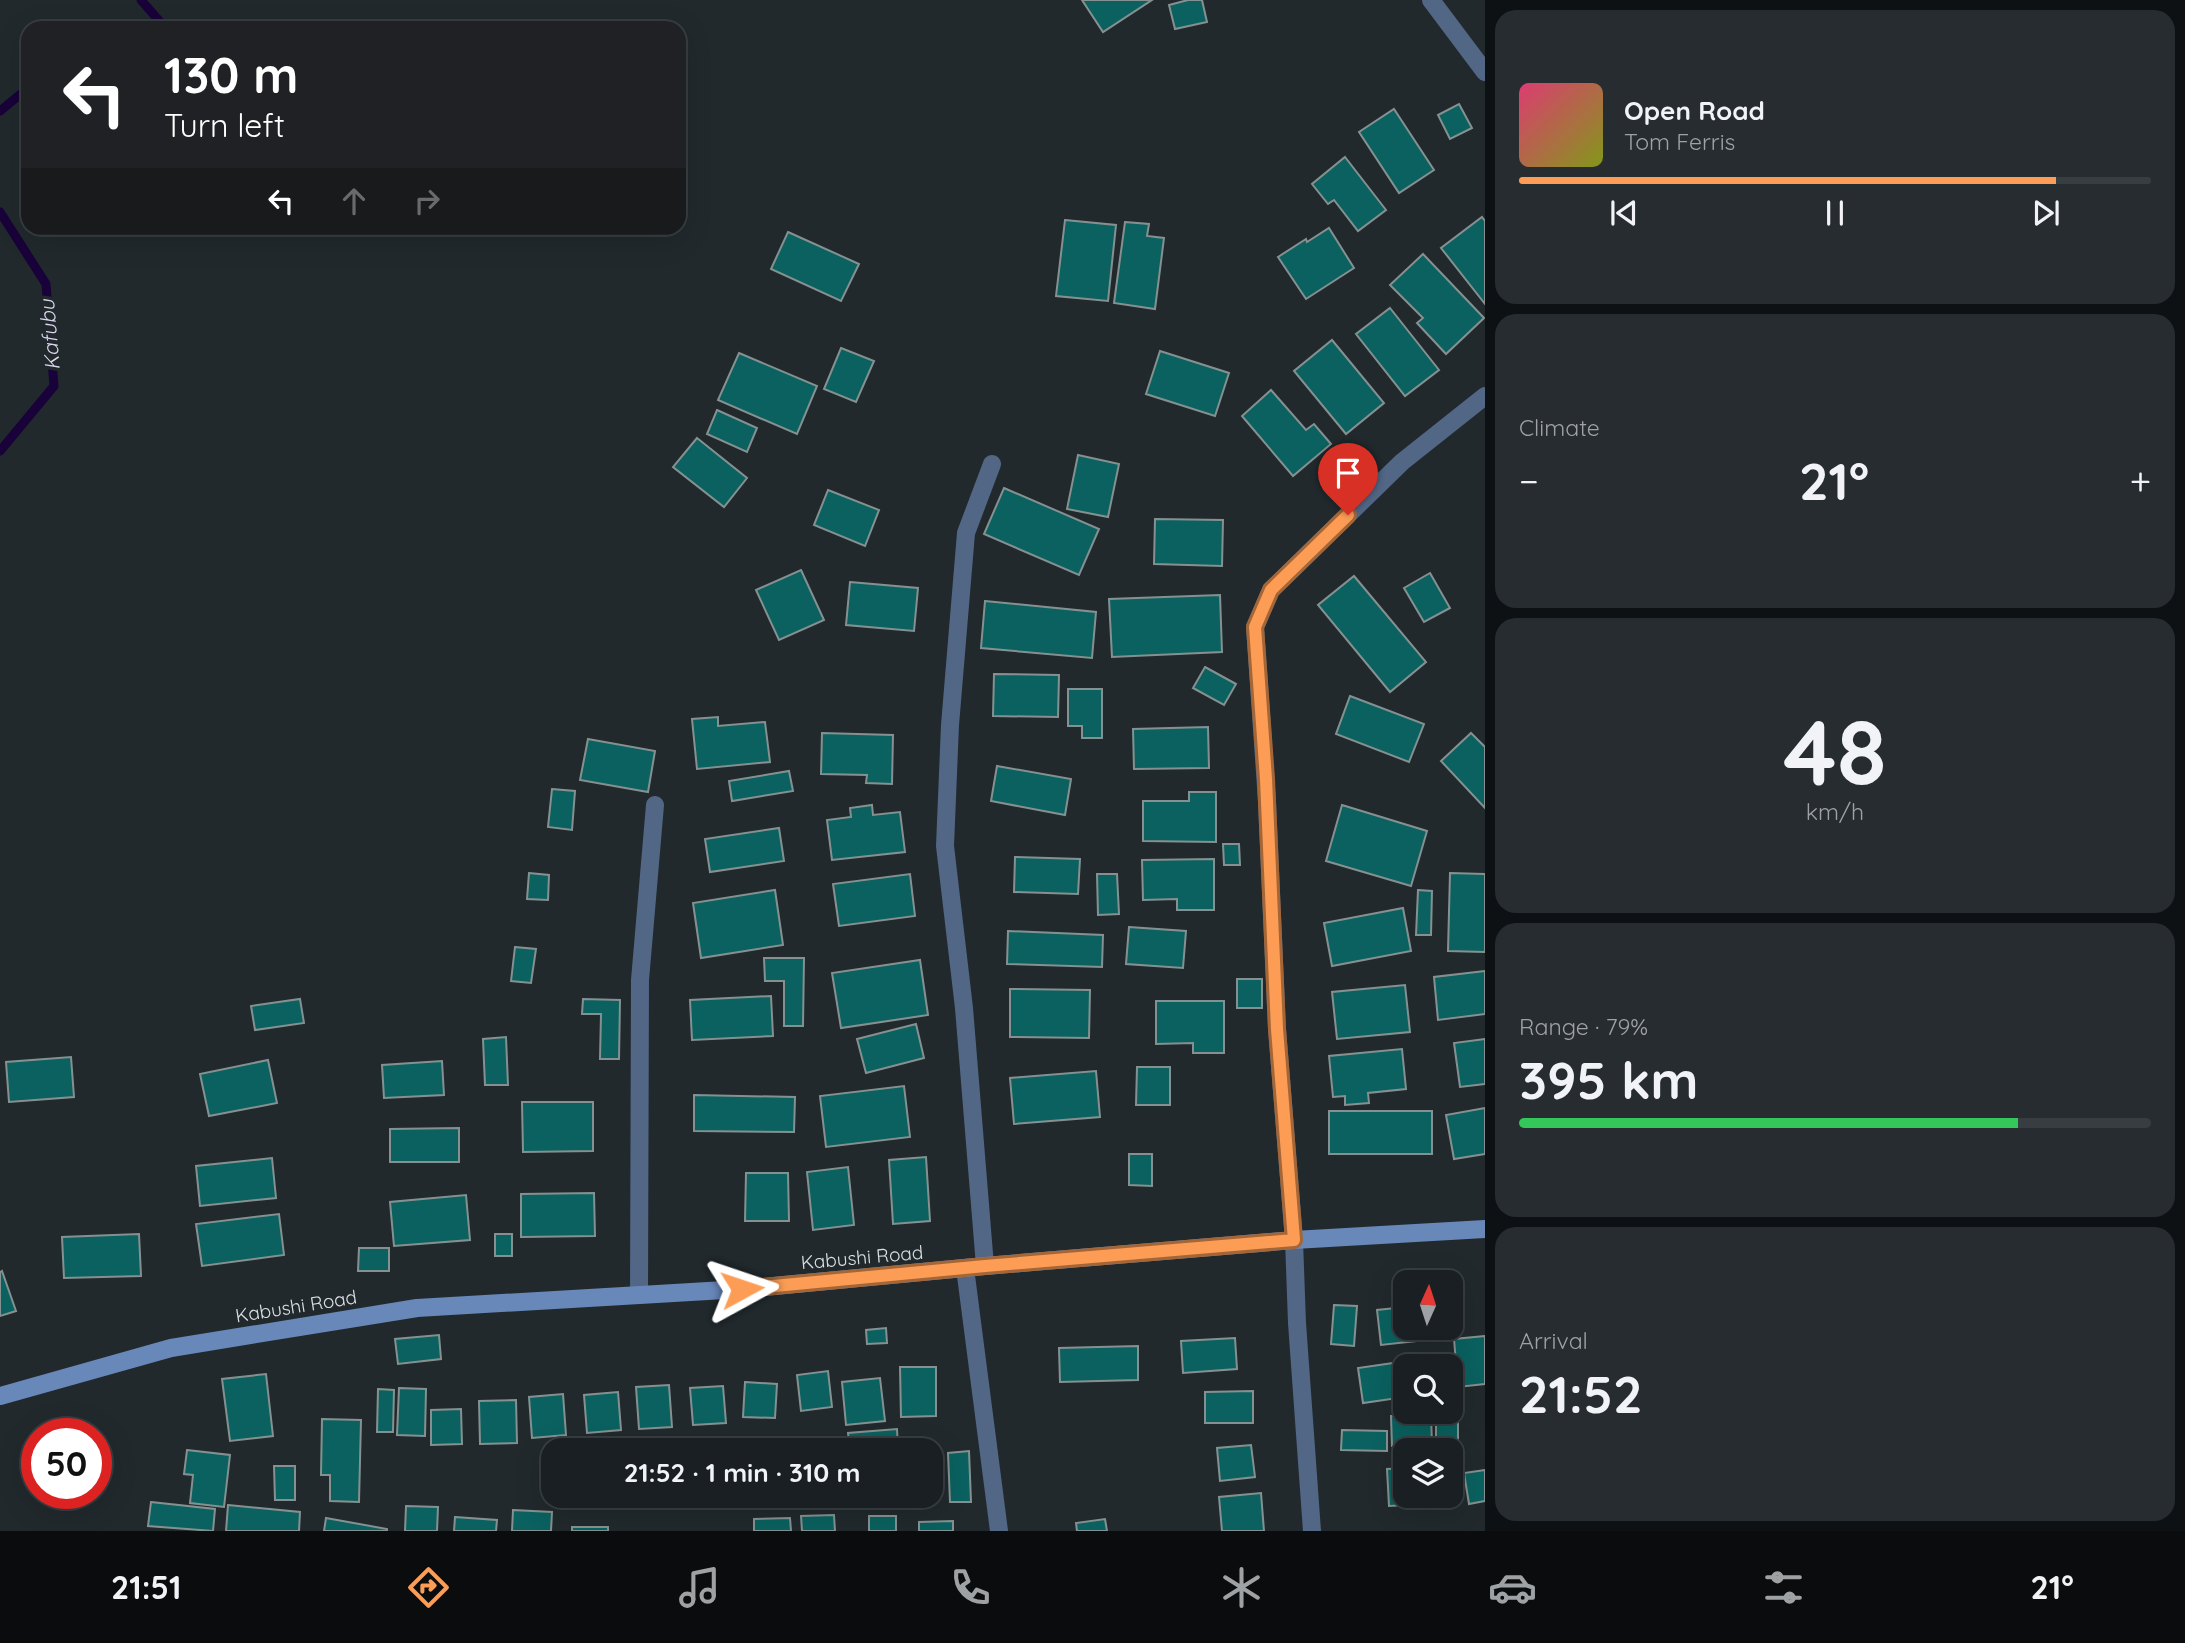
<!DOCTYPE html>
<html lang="en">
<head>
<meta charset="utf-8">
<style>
	body { margin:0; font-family:Quicksand,sans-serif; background:#262c2f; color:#f1f3f6; height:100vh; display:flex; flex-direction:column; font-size:26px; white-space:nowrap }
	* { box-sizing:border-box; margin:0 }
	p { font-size:23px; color:#9fa2a5 }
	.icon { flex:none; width:38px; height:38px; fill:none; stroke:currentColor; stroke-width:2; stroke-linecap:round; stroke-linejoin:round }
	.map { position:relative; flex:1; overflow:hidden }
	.details { display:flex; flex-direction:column; gap:10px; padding:10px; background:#0e1113; width:700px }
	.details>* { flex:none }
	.top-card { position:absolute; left:21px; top:21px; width:665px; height:214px; border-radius:21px; box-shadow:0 7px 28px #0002,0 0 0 2px #373d40; background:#202124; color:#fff; overflow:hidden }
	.needle { width:46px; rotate:3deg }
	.fabs { position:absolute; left:1393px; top:1270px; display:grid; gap:14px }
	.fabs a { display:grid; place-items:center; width:70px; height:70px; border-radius:14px; background:#191f22; box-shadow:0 7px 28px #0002,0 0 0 2px #373d40; font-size:35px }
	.speed { position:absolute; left:21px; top:1418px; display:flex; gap:14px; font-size:35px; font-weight:700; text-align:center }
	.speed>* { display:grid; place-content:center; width:91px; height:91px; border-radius:50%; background:#191f22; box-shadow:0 7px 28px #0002,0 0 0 2px #373d40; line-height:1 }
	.speed .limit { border:10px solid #d22; background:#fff; color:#111 }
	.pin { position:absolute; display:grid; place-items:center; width:60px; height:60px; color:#fff; margin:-72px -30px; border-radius:50% 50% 50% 0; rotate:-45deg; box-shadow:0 0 7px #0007 }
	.pin .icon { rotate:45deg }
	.me { position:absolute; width:77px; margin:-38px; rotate:85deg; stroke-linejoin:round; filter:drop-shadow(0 0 5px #0008) }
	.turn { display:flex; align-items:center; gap:24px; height:147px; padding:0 28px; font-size:32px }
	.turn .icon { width:91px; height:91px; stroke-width:2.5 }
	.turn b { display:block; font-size:49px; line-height:60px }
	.lanes { display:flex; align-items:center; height:66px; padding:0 28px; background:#0003; justify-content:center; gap:35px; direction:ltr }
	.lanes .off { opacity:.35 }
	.big { font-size:52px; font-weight:800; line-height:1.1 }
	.details .widget { flex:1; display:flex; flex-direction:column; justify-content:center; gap:10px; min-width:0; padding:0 24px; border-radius:21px; background:#262c2f }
	.details .dial { align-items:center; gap:0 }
	.dial b { font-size:91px; line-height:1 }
	.song { display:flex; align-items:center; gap:21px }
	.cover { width:84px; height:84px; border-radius:10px; background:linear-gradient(135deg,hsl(340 70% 55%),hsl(70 70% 35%)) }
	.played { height:7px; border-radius:4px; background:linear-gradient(90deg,#fd9d55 85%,#373d40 85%) }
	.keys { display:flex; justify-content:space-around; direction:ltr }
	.heat { display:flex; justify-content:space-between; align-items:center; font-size:38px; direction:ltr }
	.charge { height:10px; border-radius:5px; background:linear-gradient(90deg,#34c759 79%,#373d40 0) }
	.trip { position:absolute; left:541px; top:1438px; width:402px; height:70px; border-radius:21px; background:#191f22; box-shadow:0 7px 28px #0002,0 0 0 2px #373d40; font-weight:800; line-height:70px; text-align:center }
	.dock { display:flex; height:112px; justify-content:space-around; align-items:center; background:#0a0c0e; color:#9fa2a5 }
	.dock .icon { width:49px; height:49px }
	.dock .on { color:#fd9d55 }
	.dock b { font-size:32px; color:#f1f3f6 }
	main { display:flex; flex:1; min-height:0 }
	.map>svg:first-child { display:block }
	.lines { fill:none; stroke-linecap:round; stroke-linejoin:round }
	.stream { stroke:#180239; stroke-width:9 }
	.building { fill:#0a615f; stroke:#859190; stroke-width:2 }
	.street { stroke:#526685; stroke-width:18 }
	.secondary { stroke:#6888ba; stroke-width:18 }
	.route-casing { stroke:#a46637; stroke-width:18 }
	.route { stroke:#fd9d55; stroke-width:12 }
	.labels { text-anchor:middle; stroke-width:7; stroke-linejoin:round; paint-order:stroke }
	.street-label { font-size:19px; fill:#dbe0e3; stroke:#21292d }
	.water-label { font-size:21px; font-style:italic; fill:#dbd7ee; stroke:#21292d }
</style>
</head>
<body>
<main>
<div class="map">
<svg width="1485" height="1531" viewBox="0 0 1485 1531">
	<rect width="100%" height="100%" fill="#21292d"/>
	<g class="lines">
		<!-- stream -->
		<g class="stream">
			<polyline points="141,0 162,24 152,28"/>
			<polyline points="0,111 28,88"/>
			<polyline points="0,212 46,284 54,386 0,451"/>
		</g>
	</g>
	<!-- building -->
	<g class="building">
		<polygon points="1082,0 1152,0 1103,32"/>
		<polygon points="1188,0 1202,0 1207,22 1175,29 1169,5"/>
		<polygon points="1459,104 1472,128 1450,139 1438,115"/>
		<polygon points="1394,109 1434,170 1399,193 1359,132"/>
		<polygon points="1345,157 1386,210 1358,231 1334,200 1328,204 1312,184"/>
		<polygon points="1482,217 1485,221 1485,304 1441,248"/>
		<polygon points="1065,220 1116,225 1108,301 1056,296"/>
		<polygon points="1125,222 1149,224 1147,236 1164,238 1155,309 1114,303"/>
		<polygon points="1329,228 1354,268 1306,299 1278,257 1306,239 1307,242"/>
		<polygon points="788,232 859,264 841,301 771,269"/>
		<polygon points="1423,254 1484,318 1446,354 1417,323 1423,318 1390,285"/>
		<polygon points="1390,308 1439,370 1405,396 1356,334"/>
		<polygon points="1332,340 1384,403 1346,434 1294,371"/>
		<polygon points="841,348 874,361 856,402 824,389"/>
		<polygon points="1160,351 1229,373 1215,416 1146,394"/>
		<polygon points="739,353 817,386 797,434 718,400"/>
		<polygon points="1271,390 1306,430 1314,424 1331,444 1293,476 1242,416"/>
		<polygon points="717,410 757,428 747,452 707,434"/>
		<polygon points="697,438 747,478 724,507 673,467"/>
		<polygon points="1078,455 1119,464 1108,517 1067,509"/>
		<polygon points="1004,488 1099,529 1079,575 984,534"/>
		<polygon points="828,490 879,510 865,546 814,525"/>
		<polygon points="1155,519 1223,520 1222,566 1154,564"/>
		<polygon points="801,570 824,620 779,640 756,590"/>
		<polygon points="1430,573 1450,608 1424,622 1404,588"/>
		<polygon points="1354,576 1426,662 1390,692 1318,605"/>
		<polygon points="850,582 918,588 914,631 846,625"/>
		<polygon points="1220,595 1222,652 1112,657 1109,599"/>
		<polygon points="985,601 1096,612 1092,658 981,648"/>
		<polygon points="1205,667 1236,684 1224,705 1193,688"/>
		<polygon points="994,674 1059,675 1058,717 993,716"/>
		<polygon points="1068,689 1102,689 1102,738 1082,738 1082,726 1068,726"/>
		<polygon points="1350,696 1424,724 1409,762 1336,734"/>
		<polygon points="718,717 718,726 765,722 770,762 697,769 692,719"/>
		<polygon points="1208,727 1209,768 1134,769 1133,729"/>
		<polygon points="822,733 893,735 892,784 866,783 867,775 821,774"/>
		<polygon points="1471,733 1485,747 1485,808 1441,761"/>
		<polygon points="588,739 655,751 648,792 580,780"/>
		<polygon points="997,766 1071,779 1065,815 991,801"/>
		<polygon points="789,771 793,791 732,801 729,781"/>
		<polygon points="552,789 575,791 572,830 548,827"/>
		<polygon points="1189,792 1216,792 1216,842 1143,841 1143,801 1189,801"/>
		<polygon points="872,805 873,815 900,812 905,852 832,860 827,820 851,817 850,808"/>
		<polygon points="1342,805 1427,831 1411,886 1326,861"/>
		<polygon points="779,828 784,861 710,872 705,839"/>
		<polygon points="1223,844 1239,844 1240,865 1224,865"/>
		<polygon points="1015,857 1080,859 1078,894 1014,892"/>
		<polygon points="1214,859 1214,910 1177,910 1177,899 1143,900 1142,860"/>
		<polygon points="529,873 549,875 548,900 527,899"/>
		<polygon points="1450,873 1485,874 1485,952 1448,951"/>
		<polygon points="910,874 915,916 839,926 833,884"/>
		<polygon points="1097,874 1117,874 1119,914 1098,915"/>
		<polygon points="775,890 783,945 701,958 693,903"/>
		<polygon points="1418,890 1432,891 1431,935 1416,935"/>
		<polygon points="1403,908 1411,951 1332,966 1324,923"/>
		<polygon points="1129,927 1186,931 1183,968 1126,964"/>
		<polygon points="1008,931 1103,935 1102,967 1007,964"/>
		<polygon points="515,947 536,949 531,983 511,981"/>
		<polygon points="764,958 804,958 803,1026 784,1026 784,981 765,981"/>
		<polygon points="920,960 928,1015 841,1028 832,973"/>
		<polygon points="1485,971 1485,1014 1438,1020 1434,977"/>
		<rect x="1237" y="979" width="25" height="29"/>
		<polygon points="1405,985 1410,1032 1337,1039 1332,992"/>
		<polygon points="1010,989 1090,990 1089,1038 1010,1037"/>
		<polygon points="771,996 773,1036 692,1040 690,1000"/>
		<polygon points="300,999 304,1023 255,1030 251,1006"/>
		<polygon points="583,999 620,1000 619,1059 600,1059 601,1014 582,1014"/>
		<polygon points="1156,1001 1224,1001 1224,1053 1193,1053 1193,1043 1156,1044"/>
		<polygon points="916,1024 924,1058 866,1073 857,1039"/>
		<polygon points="506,1037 508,1085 485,1085 483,1039"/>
		<polygon points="1485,1039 1485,1084 1460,1087 1454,1043"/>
		<polygon points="1402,1049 1406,1089 1368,1093 1369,1103 1345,1105 1345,1096 1333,1097 1329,1056"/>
		<polygon points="71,1057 74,1097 9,1102 6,1062"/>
		<polygon points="268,1060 277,1103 209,1116 200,1074"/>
		<polygon points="442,1061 444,1095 384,1098 382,1065"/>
		<polygon points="1137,1067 1170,1067 1170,1105 1136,1105"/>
		<polygon points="1096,1071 1100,1117 1014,1124 1010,1078"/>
		<polygon points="904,1086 910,1137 826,1147 820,1096"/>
		<polygon points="694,1095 795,1097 794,1132 694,1131"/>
		<polygon points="522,1102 593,1102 593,1151 523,1152"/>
		<polygon points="1485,1108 1485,1154 1454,1159 1446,1115"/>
		<rect x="1329" y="1111" width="103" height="43"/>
		<polygon points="459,1128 459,1162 390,1162 390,1129"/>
		<polygon points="1129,1154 1152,1154 1152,1186 1129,1185"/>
		<polygon points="926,1157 930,1221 893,1224 889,1160"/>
		<polygon points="272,1158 276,1198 200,1206 196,1166"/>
		<polygon points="848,1167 854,1225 813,1230 807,1172"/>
		<polygon points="746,1173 788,1173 789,1221 745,1221"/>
		<polygon points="594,1193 595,1236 521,1237 521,1194"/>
		<polygon points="466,1195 470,1240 394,1246 390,1202"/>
		<polygon points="279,1214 284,1255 202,1266 196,1224"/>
		<polygon points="139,1234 141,1276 64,1278 62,1237"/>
		<rect x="495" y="1234" width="17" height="22"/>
		<polygon points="359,1248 389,1248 389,1271 358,1271"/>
		<polygon points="2,1271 16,1311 0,1316 0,1272"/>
		<polygon points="1334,1305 1357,1306 1354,1346 1331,1344"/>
		<polygon points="1405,1307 1405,1328 1424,1328 1425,1340 1381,1345 1377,1310"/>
		<polygon points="886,1328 887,1343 867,1344 866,1330"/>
		<polygon points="439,1335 441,1359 398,1364 395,1339"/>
		<polygon points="1485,1336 1485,1384 1458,1387 1454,1339"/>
		<polygon points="1235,1338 1237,1369 1183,1373 1181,1341"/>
		<polygon points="1138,1346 1138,1380 1060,1382 1059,1348"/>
		<polygon points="1421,1359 1422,1367 1405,1367 1405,1397 1363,1403 1358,1368"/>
		<polygon points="900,1367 936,1367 936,1416 901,1417"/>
		<polygon points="828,1371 832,1407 801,1411 797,1375"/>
		<polygon points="266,1374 273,1436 230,1441 222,1379"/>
		<polygon points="880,1378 885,1421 846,1425 842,1382"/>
		<polygon points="745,1382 777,1384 775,1418 743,1417"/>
		<polygon points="669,1385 672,1427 639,1429 636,1387"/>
		<polygon points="723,1386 726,1423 693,1425 690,1388"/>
		<polygon points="399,1388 426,1389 425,1436 397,1435"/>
		<polygon points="378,1389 394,1390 393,1432 377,1432"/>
		<polygon points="1253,1391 1253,1423 1205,1423 1205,1392"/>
		<polygon points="618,1392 621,1430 587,1433 584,1395"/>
		<polygon points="563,1394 566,1435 532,1438 529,1397"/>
		<polygon points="516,1400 517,1443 480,1444 479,1401"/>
		<polygon points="1451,1403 1458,1403 1458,1445 1436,1445 1436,1412 1451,1412"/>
		<polygon points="461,1409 462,1444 431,1445 431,1410"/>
		<polygon points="1431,1415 1432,1445 1392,1446 1391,1416"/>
		<polygon points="322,1419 361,1420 359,1502 330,1501 330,1475 321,1475"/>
		<polygon points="897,1429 898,1448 850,1451 848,1433"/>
		<polygon points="1342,1430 1387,1431 1387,1451 1341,1450"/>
		<polygon points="1251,1445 1255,1477 1220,1481 1217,1448"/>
		<polygon points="187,1450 230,1455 224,1507 190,1503 193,1475 184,1474"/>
		<polygon points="969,1451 971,1502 950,1502 948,1453"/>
		<polygon points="274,1466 295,1466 295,1500 275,1500"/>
		<polygon points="1405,1468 1405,1496 1428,1496 1429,1504 1389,1506 1387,1469"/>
		<polygon points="1485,1470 1485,1501 1469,1504 1464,1473"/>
		<polygon points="1261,1493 1264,1531 1222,1531 1219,1497"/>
		<polygon points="719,1496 741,1496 741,1507 720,1509"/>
		<polygon points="151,1502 215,1509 213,1531 148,1526"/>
		<polygon points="228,1505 300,1512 299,1531 226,1531"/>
		<polygon points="406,1506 438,1507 437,1531 405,1531"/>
		<polygon points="513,1510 552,1512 551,1531 512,1531"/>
		<polygon points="834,1515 835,1531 802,1531 801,1516"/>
		<rect x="869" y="1516" width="27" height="15"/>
		<polygon points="455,1517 497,1520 496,1531 454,1531"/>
		<polygon points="326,1518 387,1529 387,1531 324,1531"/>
		<polygon points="790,1518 791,1531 754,1531 754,1519"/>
		<polygon points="1105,1519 1107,1531 1077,1531 1076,1523"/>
		<polygon points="953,1521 953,1531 919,1531 919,1522"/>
		<rect x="572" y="1527" width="36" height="4"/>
	</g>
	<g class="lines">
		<!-- street -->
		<g class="street">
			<polyline points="1431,0 1485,72"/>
			<polyline points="985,1266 964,1008 945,846 950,725 966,533 992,464"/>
			<polyline points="965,1268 999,1531"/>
			<polyline points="639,1295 640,980 655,805"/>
			<polyline points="1312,1531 1297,1323 1294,1240 1277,1029 1267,802 1255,627 1271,590 1402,462 1485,396"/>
		</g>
		<!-- secondary -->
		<polyline class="secondary" points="0,1396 171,1348 417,1308 742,1289 985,1266 1294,1240 1485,1229"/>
	</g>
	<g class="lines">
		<!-- route casing -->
		<g class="route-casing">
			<polyline id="route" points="742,1289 985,1266 1294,1240 1277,1029 1266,779 1255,627 1271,590 1348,515"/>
		</g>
		<!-- route -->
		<use href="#route" class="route"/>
	</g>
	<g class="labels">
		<!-- street labels -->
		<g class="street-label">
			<text transform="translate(862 1257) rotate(-5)" y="7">Kabushi Road</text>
			<text transform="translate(296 1306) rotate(-9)" y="7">Kabushi Road</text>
		</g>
		<!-- water labels -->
		<g class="water-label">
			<text transform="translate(50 335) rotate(-95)" y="7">Kafubu</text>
		</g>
	</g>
</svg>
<div class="fabs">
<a><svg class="needle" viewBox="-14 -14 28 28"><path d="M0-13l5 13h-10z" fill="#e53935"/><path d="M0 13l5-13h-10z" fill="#9fa2a5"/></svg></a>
<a><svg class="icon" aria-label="search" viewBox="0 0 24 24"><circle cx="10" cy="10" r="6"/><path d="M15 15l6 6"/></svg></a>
<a><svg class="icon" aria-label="layers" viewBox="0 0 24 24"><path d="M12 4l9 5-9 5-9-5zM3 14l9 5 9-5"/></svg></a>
</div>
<div class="speed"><div class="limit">50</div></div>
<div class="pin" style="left:1348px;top:515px;background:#d93025"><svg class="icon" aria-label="arrive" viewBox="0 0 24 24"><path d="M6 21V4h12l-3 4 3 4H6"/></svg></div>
<svg class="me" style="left:742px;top:1289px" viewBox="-20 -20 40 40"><path d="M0-17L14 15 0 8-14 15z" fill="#fd9d55" stroke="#fff" stroke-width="4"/></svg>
<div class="trip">21:52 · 1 min · 310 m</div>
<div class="top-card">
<div class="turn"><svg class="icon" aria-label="left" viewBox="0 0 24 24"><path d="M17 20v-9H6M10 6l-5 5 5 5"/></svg><div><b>130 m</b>Turn left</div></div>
<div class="lanes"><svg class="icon" aria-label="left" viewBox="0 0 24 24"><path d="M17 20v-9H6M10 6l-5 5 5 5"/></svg><svg class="icon off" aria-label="ahead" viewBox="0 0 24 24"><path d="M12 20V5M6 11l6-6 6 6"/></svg><svg class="icon off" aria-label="right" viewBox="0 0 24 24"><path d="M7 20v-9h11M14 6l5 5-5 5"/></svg></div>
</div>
</div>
<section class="details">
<div class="widget">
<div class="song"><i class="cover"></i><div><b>Open Road</b><p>Tom Ferris</p></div></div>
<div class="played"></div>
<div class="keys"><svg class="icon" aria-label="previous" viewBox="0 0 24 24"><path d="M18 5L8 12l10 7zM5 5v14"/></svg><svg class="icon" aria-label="pause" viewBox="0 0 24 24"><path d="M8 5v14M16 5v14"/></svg><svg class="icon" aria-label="next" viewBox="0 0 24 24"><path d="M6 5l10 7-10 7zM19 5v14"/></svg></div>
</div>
<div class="widget"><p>Climate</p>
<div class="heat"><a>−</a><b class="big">21°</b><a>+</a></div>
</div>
<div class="widget dial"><b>48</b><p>km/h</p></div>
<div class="widget"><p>Range · 79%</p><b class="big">395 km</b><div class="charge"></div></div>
<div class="widget"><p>Arrival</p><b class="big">21:52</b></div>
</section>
</main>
<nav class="dock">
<b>21:51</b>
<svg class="icon on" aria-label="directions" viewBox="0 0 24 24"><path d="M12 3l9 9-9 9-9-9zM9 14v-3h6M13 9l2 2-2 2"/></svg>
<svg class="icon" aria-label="music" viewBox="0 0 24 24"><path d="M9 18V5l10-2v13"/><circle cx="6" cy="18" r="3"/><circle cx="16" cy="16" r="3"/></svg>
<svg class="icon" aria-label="phone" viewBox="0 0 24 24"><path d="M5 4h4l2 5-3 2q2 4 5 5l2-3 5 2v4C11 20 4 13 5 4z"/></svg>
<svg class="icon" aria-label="climate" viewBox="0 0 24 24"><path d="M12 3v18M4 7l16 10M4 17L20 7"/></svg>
<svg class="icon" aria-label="car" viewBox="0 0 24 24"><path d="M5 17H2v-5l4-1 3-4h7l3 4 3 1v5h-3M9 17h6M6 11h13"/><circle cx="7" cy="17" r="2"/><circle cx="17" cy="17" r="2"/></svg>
<svg class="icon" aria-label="filters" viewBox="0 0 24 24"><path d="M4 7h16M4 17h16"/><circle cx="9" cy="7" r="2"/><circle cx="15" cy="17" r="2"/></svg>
<b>21°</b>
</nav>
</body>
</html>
